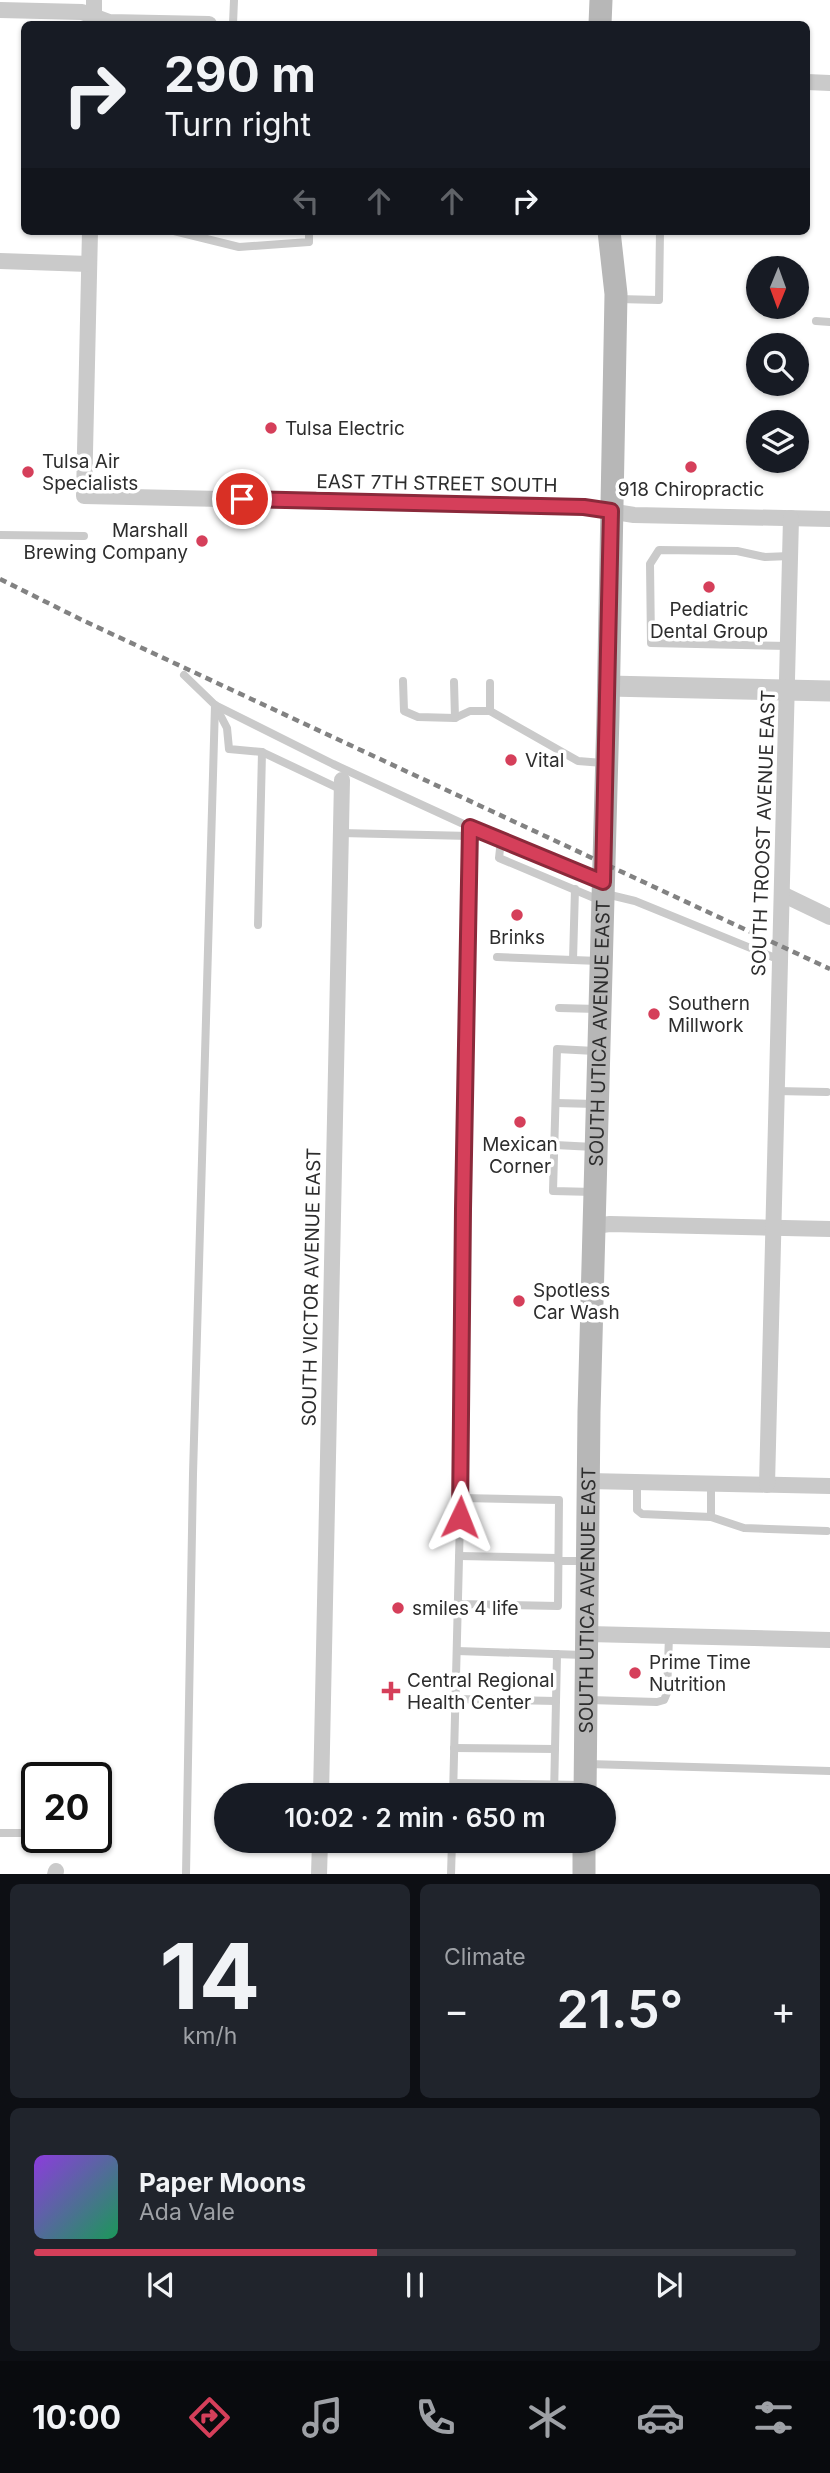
<!DOCTYPE html>
<html lang="en">
<head>
<meta charset="utf-8">
<style>
	body { margin:0; font-family:Inter,sans-serif; background:#20242c; color:#f1f3f6; height:100vh; display:flex; flex-direction:column; font-size:26px; white-space:nowrap }
	* { box-sizing:border-box; margin:0 }
	p { font-size:23px; color:#9ea1a6 }
	.icon { flex:none; width:38px; height:38px; fill:none; stroke:currentColor; stroke-width:2; stroke-linecap:round; stroke-linejoin:round }
	.map { position:relative; height:1874px; overflow:hidden }
	.details { display:flex; flex-direction:column; gap:10px; padding:10px; background:#0d0f14; flex:1 }
	.details>* { flex:none }
	.top-card { position:absolute; left:21px; top:21px; width:789px; height:214px; border-radius:10px; box-shadow:0 2px 5px #0004; background:#171b24; color:#f1f3f6; overflow:hidden }
	.needle { width:46px; rotate:181deg }
	.buttons { position:absolute; left:746px; top:256px; display:grid; gap:14px }
	.buttons a { display:grid; place-items:center; width:63px; height:63px; border-radius:50%; background:#171b24; box-shadow:0 2px 5px #0004; font-size:35px }
	.speed { position:absolute; left:21px; top:1762px; display:flex; gap:14px; font-size:35px; font-weight:700; text-align:center }
	.speed>* { display:grid; place-content:center; width:91px; height:91px; border-radius:50%; background:#171b24; box-shadow:0 2px 5px #0004; line-height:1 }
	.speed .limit { border:4px solid #111; border-radius:10px; background:#fff; color:#111 }
	.pin { position:absolute; display:grid; place-items:center; width:60px; height:60px; color:#fff; margin:-30px; border:4px solid #fff; border-radius:50%; box-shadow:0 2px 7px #0007 }
	.me { position:absolute; width:77px; margin:-38px; rotate:2deg; stroke-linejoin:round; filter:drop-shadow(0 0 5px #0008) }
	.turn { display:flex; align-items:center; gap:24px; height:147px; padding:0 28px; font-size:32px }
	.turn .icon { width:91px; height:91px; stroke-width:2.5 }
	.turn b { display:block; font-size:49px; line-height:60px }
	.lanes { display:flex; align-items:center; height:66px; padding:0 28px; background:#0003; justify-content:center; gap:35px; direction:ltr }
	.lanes .off { opacity:.35 }
	.big { font-size:52px; font-weight:600; line-height:1.1 }
	.details .widget { flex:1; display:flex; flex-direction:column; justify-content:center; gap:10px; min-width:0; padding:0 24px; border-radius:10px; background:#20242c }
	.details .dial { align-items:center; gap:0 }
	.dial b { font-size:91px; line-height:1 }
	.song { display:flex; align-items:center; gap:21px }
	.cover { width:84px; height:84px; border-radius:10px; background:linear-gradient(135deg,hsl(270 70% 55%),hsl(150 70% 35%)) }
	.played { height:7px; border-radius:4px; background:linear-gradient(90deg,#d53f5a 45%,#363941 45%) }
	.keys { display:flex; justify-content:space-around; direction:ltr }
	.heat { display:flex; justify-content:space-between; align-items:center; font-size:38px; direction:ltr }
	.details .tiles { flex:1; display:grid; gap:10px; grid-template-columns:1fr 1fr }
	.widget:last-child { grid-column:span 2 }
	.trip { position:absolute; left:214px; top:1783px; width:402px; height:70px; border-radius:35px; background:#171b24; box-shadow:0 2px 5px #0004; font-weight:600; line-height:70px; text-align:center }
	.dock { display:flex; height:112px; justify-content:space-around; align-items:center; background:#090b0e; color:#9ea1a6 }
	.dock .icon { width:49px; height:49px }
	.dock .active { color:#d53f5a }
	.dock b { font-size:32px; color:#f1f3f6 }
	.map>svg:first-child { display:block }
	.lines { fill:none; stroke-linecap:round; stroke-linejoin:round }
	.service { stroke:#cacaca; stroke-width:8 }
	.minor { stroke:#cacaca; stroke-width:16 }
	.tertiary { stroke:#cacaca; stroke-width:21 }
	.secondary { stroke:#b7b7b7; stroke-width:23 }
	.rail { stroke:#828282; stroke-width:4.5; stroke-dasharray:7 5; stroke-linecap:butt }
	.route-casing { stroke:#8a293a; stroke-width:18 }
	.route { stroke:#d53f5a; stroke-width:12 }
	.poi-dot { fill:#d53f5a; stroke:#fff; stroke-width:2.5 }
	.labels { text-anchor:middle; stroke-width:7; stroke-linejoin:round; paint-order:stroke }
	.poi-label { font-size:19px; fill:#2d2d2d; stroke:#fff; text-anchor:start }
	.street-label { font-size:19px; fill:#2d2d2d; stroke:#fff }
</style>
</head>
<body>
<div class="map">
<svg width="830" height="1875" viewBox="0 0 830 1875">
	<rect width="100%" height="100%" fill="#fff"/>
	<g class="lines">
		<!-- service -->
		<g class="service">
			<polyline points="233,24 234,0"/>
			<polyline points="174,231 239,247 309,242 309,231"/>
			<polyline points="618,299 659,300 660,231"/>
			<polyline points="816,321 830,322"/>
			<polyline points="0,535 84,536"/>
			<polyline points="788,646 651,643 650,564 659,550 737,551 765,557 790,556"/>
			<polyline points="184,675 215,705 333,764 470,827 600,881"/>
			<polyline points="403,681 404,711 418,717 455,718 470,711 490,711 578,761 603,763"/>
			<polyline points="454,682 455,718"/>
			<polyline points="216,707 227,728 229,749 262,752 342,790"/>
			<polyline points="490,711 490,683"/>
			<polyline points="341,833 470,836"/>
			<polyline points="501,840 499,858 599,900"/>
			<polyline points="606,894 635,901 780,960"/>
			<polyline points="258,925 262,752"/>
			<polyline points="497,957 599,961"/>
			<polyline points="573,960 575,889"/>
			<polyline points="559,1008 598,1009"/>
			<polyline points="776,1091 827,1092"/>
			<polyline points="556,1103 595,1104"/>
			<polyline points="555,1145 594,1147"/>
			<polyline points="594,1192 553,1191 557,1049 595,1051"/>
			<polyline points="637,1482 637,1510 642,1514 711,1517 744,1528 827,1531"/>
			<polyline points="711,1517 711,1484"/>
			<polyline points="459,1556 558,1558"/>
			<polyline points="558,1561 585,1561"/>
			<polyline points="458,1604 558,1606 559,1500 461,1498"/>
			<polyline points="457,1651 584,1655"/>
			<polyline points="456,1699 556,1701"/>
			<polyline points="589,1700 657,1702 664,1700 667,1693 669,1636"/>
			<polyline points="454,1748 555,1749"/>
			<polyline points="588,1764 830,1771"/>
			<polyline points="454,1783 582,1785"/>
			<polyline points="360,1787 454,1789"/>
			<polyline points="453,1796 461,1479 462,1225 470,827"/>
			<polyline points="554,1796 557,1654"/>
			<polyline points="0,1833 37,1833"/>
			<polyline points="186,1875 193,1474 215,705"/>
			<polyline points="451,1875 452,1841"/>
		</g>
		<!-- minor -->
		<g class="minor">
			<polyline points="0,10 82,12 109,22 209,24"/>
			<polyline points="94,24 94,0"/>
			<polyline points="807,82 830,83"/>
			<polyline points="90,231 84,496 584,507 634,515 830,519"/>
			<polyline points="0,261 89,264"/>
			<polyline points="782,894 830,917"/>
			<polyline points="594,1226 610,1224 830,1229"/>
			<polyline points="588,1481 830,1486"/>
			<polyline points="767,1485 791,518"/>
			<polyline points="588,1634 830,1640"/>
			<polyline points="321,1796 342,780"/>
			<polyline points="55,1875 56,1871"/>
			<polyline points="319,1875 320,1841"/>
		</g>
		<!-- tertiary -->
		<polyline class="tertiary" points="608,686 830,691"/>
		<!-- secondary -->
		<g class="secondary">
			<polyline points="600,24 601,0"/>
			<path id="s1" d="M585,1796L589,1412L608,715L616,294L609,231"/>
			<polyline points="584,1875 584,1841"/>
		</g>
		<!-- rail -->
		<polyline class="rail" points="0,579 82,620 830,969"/>
	</g>
	<g class="lines">
		<!-- route casing -->
		<g class="route-casing">
			<polyline id="route" points="242,499 584,507 611,511 603,882 470,827 463,1209 460,1517"/>
		</g>
		<!-- route -->
		<use href="#route" class="route"/>
	</g>
	<!-- markers -->
	<g class="poi-dot">
		<circle cx="271" cy="428" r="7"/>
		<circle cx="691" cy="467" r="7"/>
		<circle cx="28" cy="472" r="7"/>
		<circle cx="202" cy="541" r="7"/>
		<circle cx="709" cy="587" r="7"/>
		<circle cx="511" cy="760" r="7"/>
		<circle cx="517" cy="915" r="7"/>
		<circle cx="654" cy="1014" r="7"/>
		<circle cx="520" cy="1122" r="7"/>
		<circle cx="519" cy="1301" r="7"/>
		<circle cx="398" cy="1608" r="7"/>
		<circle cx="635" cy="1673" r="7"/>
		<path d="M387.5 1680.5h7v7h7v7h-7v7h-7v-7h-7v-7h7z"/>
	</g>
	<g class="labels">
		<!-- poi labels -->
		<g class="poi-label">
			<text x="285" y="435">Tulsa Electric</text>
			<text x="42" y="468">Tulsa Air<tspan x="42" dy="22">Specialists</tspan></text>
			<text x="691" y="496" text-anchor="middle">918 Chiropractic</text>
			<text x="188" y="537" text-anchor="end">Marshall<tspan x="188" dy="22">Brewing Company</tspan></text>
			<text x="709" y="616" text-anchor="middle">Pediatric<tspan x="709" dy="22">Dental Group</tspan></text>
			<text x="525" y="767">Vital</text>
			<text x="517" y="944" text-anchor="middle">Brinks</text>
			<text x="668" y="1010">Southern<tspan x="668" dy="22">Millwork</tspan></text>
			<text x="520" y="1151" text-anchor="middle">Mexican<tspan x="520" dy="22">Corner</tspan></text>
			<text x="533" y="1297">Spotless<tspan x="533" dy="22">Car Wash</tspan></text>
			<text x="412" y="1615">smiles 4 life</text>
			<text x="649" y="1669">Prime Time<tspan x="649" dy="22">Nutrition</tspan></text>
			<text x="407" y="1687">Central Regional<tspan x="407" dy="22">Health Center</tspan></text>
		</g>
		<!-- street labels -->
		<g class="street-label">
			<text transform="translate(437 483) rotate(1)" y="7">EAST 7TH STREET SOUTH</text>
			<text transform="translate(763 833) rotate(-88)" y="7">SOUTH TROOST AVENUE EAST</text>
			<text dy="7" stroke="none"><textPath href="#s1" startOffset="763">SOUTH UTICA AVENUE EAST</textPath></text>
			<text transform="translate(311 1287) rotate(-89)" y="7">SOUTH VICTOR AVENUE EAST</text>
			<text dy="7" stroke="none"><textPath href="#s1" startOffset="196">SOUTH UTICA AVENUE EAST</textPath></text>
		</g>
	</g>
</svg>
<div class="buttons">
<a><svg class="needle" viewBox="-14 -14 28 28"><path d="M0-13l5 13h-10z" fill="#e53935"/><path d="M0 13l5-13h-10z" fill="#9ea1a6"/></svg></a>
<a><svg class="icon" aria-label="search" viewBox="0 0 24 24"><circle cx="10" cy="10" r="6"/><path d="M15 15l6 6"/></svg></a>
<a><svg class="icon" aria-label="layers" viewBox="0 0 24 24"><path d="M12 4l9 5-9 5-9-5zM3 14l9 5 9-5"/></svg></a>
</div>
<div class="speed"><div class="limit">20</div></div>
<div class="pin" style="left:242px;top:499px;background:#d93025"><svg class="icon" aria-label="arrive" viewBox="0 0 24 24"><path d="M6 21V4h12l-3 4 3 4H6"/></svg></div>
<svg class="me" style="left:460px;top:1517px" viewBox="-20 -20 40 40"><path d="M0-17L14 15 0 8-14 15z" fill="#d53f5a" stroke="#fff" stroke-width="4"/></svg>
<div class="trip">10:02 · 2 min · 650 m</div>
<div class="top-card">
<div class="turn"><svg class="icon" aria-label="right" viewBox="0 0 24 24"><path d="M7 20v-9h11M14 6l5 5-5 5"/></svg><div><b>290 m</b>Turn right</div></div>
<div class="lanes"><svg class="icon off" aria-label="left" viewBox="0 0 24 24"><path d="M17 20v-9H6M10 6l-5 5 5 5"/></svg><svg class="icon off" aria-label="ahead" viewBox="0 0 24 24"><path d="M12 20V5M6 11l6-6 6 6"/></svg><svg class="icon off" aria-label="ahead" viewBox="0 0 24 24"><path d="M12 20V5M6 11l6-6 6 6"/></svg><svg class="icon" aria-label="right" viewBox="0 0 24 24"><path d="M7 20v-9h11M14 6l5 5-5 5"/></svg></div>
</div>
</div>
<section class="details">
<div class="tiles">
<div class="widget dial"><b>14</b><p>km/h</p></div>
<div class="widget"><p>Climate</p>
<div class="heat"><a>−</a><b class="big">21.5°</b><a>+</a></div>
</div>
<div class="widget">
<div class="song"><i class="cover"></i><div><b>Paper Moons</b><p>Ada Vale</p></div></div>
<div class="played"></div>
<div class="keys"><svg class="icon" aria-label="previous" viewBox="0 0 24 24"><path d="M18 5L8 12l10 7zM5 5v14"/></svg><svg class="icon" aria-label="pause" viewBox="0 0 24 24"><path d="M8 5v14M16 5v14"/></svg><svg class="icon" aria-label="next" viewBox="0 0 24 24"><path d="M6 5l10 7-10 7zM19 5v14"/></svg></div>
</div>
</div>
</section>
<nav class="dock">
<b>10:00</b>
<svg class="icon active" aria-label="directions" viewBox="0 0 24 24"><path d="M12 3l9 9-9 9-9-9zM9 14v-3h6M13 9l2 2-2 2"/></svg>
<svg class="icon" aria-label="music" viewBox="0 0 24 24"><path d="M9 18V5l10-2v13"/><circle cx="6" cy="18" r="3"/><circle cx="16" cy="16" r="3"/></svg>
<svg class="icon" aria-label="phone" viewBox="0 0 24 24"><path d="M5 4h4l2 5-3 2q2 4 5 5l2-3 5 2v4C11 20 4 13 5 4z"/></svg>
<svg class="icon" aria-label="climate" viewBox="0 0 24 24"><path d="M12 3v18M4 7l16 10M4 17L20 7"/></svg>
<svg class="icon" aria-label="car" viewBox="0 0 24 24"><path d="M5 17H2v-5l4-1 3-4h7l3 4 3 1v5h-3M9 17h6M6 11h13"/><circle cx="7" cy="17" r="2"/><circle cx="17" cy="17" r="2"/></svg>
<svg class="icon" aria-label="filters" viewBox="0 0 24 24"><path d="M4 7h16M4 17h16"/><circle cx="9" cy="7" r="2"/><circle cx="15" cy="17" r="2"/></svg>
</nav>
</body>
</html>
